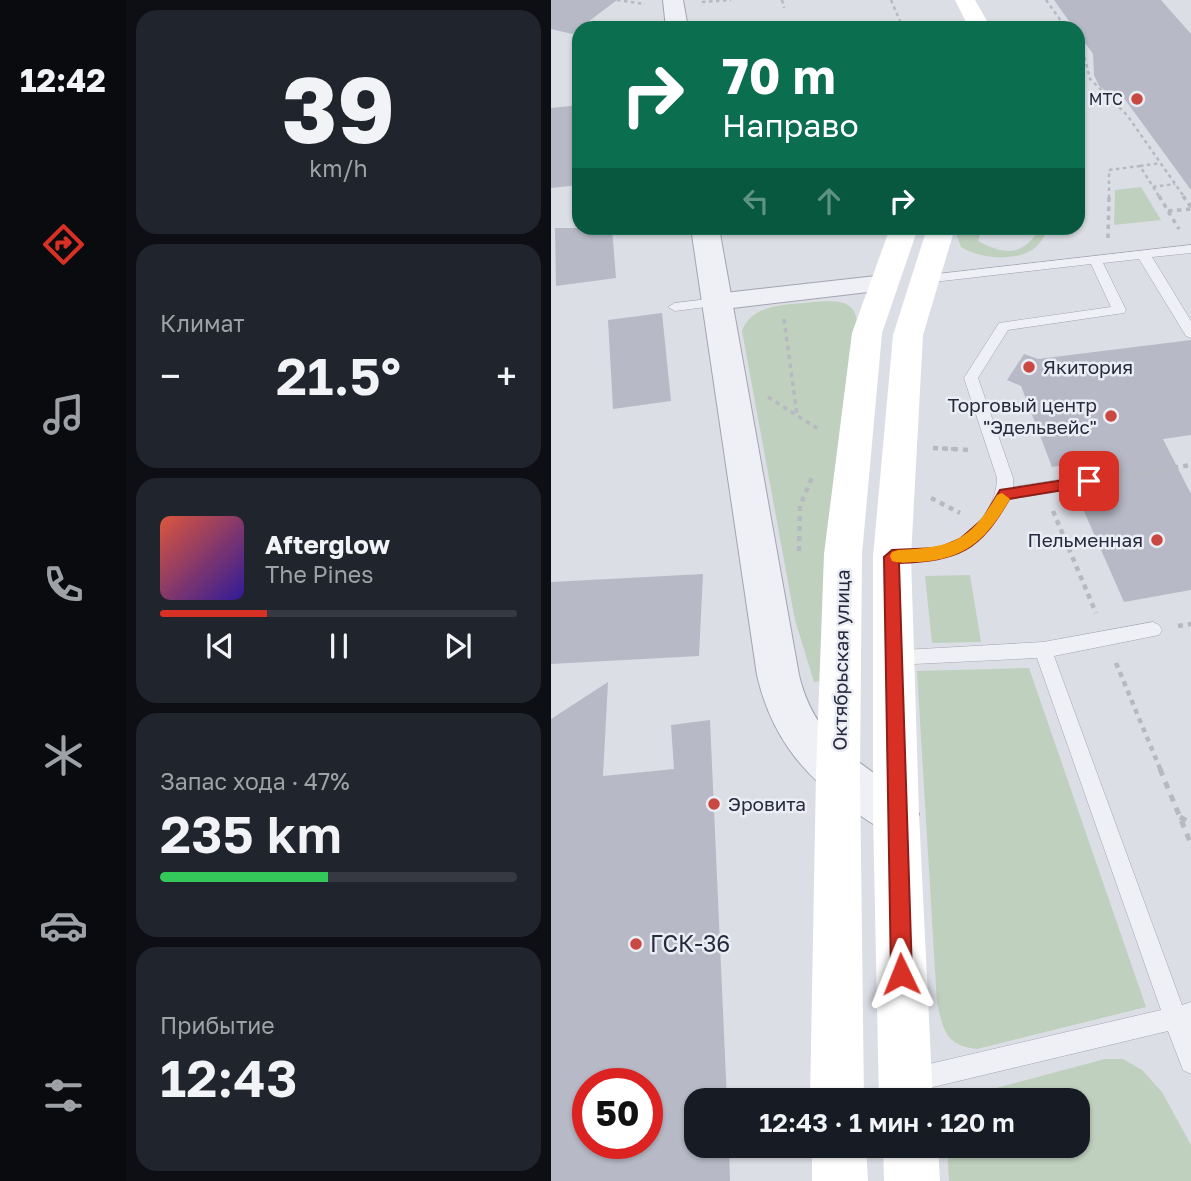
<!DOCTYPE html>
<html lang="ru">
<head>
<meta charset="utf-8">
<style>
	body { margin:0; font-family:"Golos Text",sans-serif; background:#20242c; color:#f1f3f6; height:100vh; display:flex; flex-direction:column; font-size:26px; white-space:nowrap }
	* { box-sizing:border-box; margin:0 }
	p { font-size:23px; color:#9ea1a6 }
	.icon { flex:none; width:38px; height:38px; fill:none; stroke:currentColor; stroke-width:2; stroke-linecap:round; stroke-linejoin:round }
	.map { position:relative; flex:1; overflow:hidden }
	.side { display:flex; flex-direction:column; gap:10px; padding:10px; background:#0d0f14; width:425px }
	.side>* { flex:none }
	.guide { position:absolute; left:21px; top:21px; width:513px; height:214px; border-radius:21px; box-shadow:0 2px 5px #0004; background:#0b6e4f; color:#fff; overflow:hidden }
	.speed { position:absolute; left:21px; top:1068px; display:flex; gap:14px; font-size:35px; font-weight:700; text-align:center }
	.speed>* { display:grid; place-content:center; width:91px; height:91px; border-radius:50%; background:#171b24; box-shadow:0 2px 5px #0004; line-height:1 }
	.speed .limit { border:10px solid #d22; background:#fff; color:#111 }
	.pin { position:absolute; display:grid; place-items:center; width:60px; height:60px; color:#fff; margin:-30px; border-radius:14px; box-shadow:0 4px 10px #0006 }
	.me { position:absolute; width:77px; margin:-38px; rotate:358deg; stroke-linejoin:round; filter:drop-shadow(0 0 5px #0008) }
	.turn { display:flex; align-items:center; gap:24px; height:147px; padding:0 35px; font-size:32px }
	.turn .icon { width:91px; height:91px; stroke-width:2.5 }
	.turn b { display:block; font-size:49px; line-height:60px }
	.lanes { display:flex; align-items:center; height:66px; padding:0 35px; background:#0003; justify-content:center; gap:35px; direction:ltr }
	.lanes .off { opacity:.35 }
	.big { font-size:52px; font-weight:600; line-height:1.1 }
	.side .tile { flex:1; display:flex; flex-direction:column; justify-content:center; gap:10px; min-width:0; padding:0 24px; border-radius:21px; background:#20242c }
	.side .dial { align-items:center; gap:0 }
	.dial b { font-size:91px; line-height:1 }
	.song { display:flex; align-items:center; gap:21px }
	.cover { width:84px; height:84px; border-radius:10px; background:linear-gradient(135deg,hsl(10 70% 55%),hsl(250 70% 35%)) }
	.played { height:7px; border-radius:4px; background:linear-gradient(90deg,#d93025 30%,#363941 30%) }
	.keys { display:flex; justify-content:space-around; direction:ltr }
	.heat { display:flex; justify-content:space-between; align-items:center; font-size:38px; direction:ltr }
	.charge { height:10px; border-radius:5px; background:linear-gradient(90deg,#34c759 47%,#363941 0) }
	.trip { position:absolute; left:133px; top:1088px; width:406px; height:70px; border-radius:21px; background:#171b24; box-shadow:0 2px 5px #0004; font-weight:600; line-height:70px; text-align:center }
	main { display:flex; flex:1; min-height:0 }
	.menu { display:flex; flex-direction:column; width:126px; justify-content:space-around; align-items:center; background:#090b0e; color:#9ea1a6 }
	.menu .icon { width:49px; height:49px }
	.menu .selected { color:#d93025 }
	.menu b { font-size:32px; color:#f1f3f6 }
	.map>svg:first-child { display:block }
	.green { fill:#bfd0be }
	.building { fill:#b7b9c6; fill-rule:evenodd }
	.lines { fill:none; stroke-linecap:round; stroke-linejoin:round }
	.service-casing { stroke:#a2a4b0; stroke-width:1 }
	.minor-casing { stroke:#a2a4b0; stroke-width:2 }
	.tertiary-casing { stroke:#a2a4b0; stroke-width:2 }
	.path-far3 { stroke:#b7b9c1; stroke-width:2.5; stroke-dasharray:3.5 3.5; stroke-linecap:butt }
	.path-far2 { stroke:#b7b9c1; stroke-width:3.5; stroke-dasharray:4.5 4.5; stroke-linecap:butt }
	.path-far1 { stroke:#b7b9c1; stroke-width:4.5; stroke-dasharray:5 5; stroke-linecap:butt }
	.path { stroke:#b7b9c1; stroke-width:5; stroke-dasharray:7 7; stroke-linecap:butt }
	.service { fill:#eff0f5; fill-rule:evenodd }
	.minor { fill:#eff0f5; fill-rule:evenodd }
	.tertiary { fill:#eff0f5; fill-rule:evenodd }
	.secondary { fill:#fff; fill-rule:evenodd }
	.route { fill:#d93025; stroke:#8d1f18; stroke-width:2 }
	.slow { fill:#f59e0b }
	.poi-dot { fill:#ca4842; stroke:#ebedf4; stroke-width:2.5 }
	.labels { text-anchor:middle; stroke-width:5; stroke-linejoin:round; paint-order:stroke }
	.far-poi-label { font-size:16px; fill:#262a3c; stroke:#ebedf4; text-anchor:end }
	.poi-label { font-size:19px; fill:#262a3c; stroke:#ebedf4; text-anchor:start }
	.street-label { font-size:19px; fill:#262a3c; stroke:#ebedf4 }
	.near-poi-label { font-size:23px; fill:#262a3c; stroke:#ebedf4; text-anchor:start }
</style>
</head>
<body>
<main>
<nav class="menu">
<b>12:42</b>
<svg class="icon selected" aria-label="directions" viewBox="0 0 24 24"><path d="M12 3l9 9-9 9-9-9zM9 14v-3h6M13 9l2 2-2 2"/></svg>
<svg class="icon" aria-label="music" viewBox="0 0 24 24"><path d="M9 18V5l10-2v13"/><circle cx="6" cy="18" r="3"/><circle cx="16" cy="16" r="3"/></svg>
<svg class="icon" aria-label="phone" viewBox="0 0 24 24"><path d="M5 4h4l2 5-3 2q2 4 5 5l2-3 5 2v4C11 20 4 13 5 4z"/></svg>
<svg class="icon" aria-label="climate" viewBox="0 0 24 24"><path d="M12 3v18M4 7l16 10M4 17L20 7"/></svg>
<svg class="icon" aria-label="car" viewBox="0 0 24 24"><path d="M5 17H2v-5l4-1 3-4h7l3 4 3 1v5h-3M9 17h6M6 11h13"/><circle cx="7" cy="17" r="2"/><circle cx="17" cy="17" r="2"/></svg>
<svg class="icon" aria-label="filters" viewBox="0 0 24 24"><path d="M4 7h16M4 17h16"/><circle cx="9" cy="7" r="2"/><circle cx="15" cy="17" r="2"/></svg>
</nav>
<section class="side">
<div class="tile dial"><b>39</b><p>km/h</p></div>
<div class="tile"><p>Климат</p>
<div class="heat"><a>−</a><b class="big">21.5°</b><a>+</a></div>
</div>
<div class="tile">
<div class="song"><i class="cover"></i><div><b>Afterglow</b><p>The Pines</p></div></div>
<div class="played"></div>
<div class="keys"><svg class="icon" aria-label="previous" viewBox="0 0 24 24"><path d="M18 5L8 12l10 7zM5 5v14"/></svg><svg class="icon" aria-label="pause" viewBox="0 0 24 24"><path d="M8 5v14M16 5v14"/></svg><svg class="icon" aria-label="next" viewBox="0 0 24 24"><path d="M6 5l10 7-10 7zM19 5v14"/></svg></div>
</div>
<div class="tile"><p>Запас хода · 47%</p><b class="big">235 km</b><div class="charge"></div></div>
<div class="tile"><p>Прибытие</p><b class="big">12:43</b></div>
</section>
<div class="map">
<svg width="640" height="1181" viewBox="0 0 640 1181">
	<rect width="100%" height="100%" fill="#dcdee6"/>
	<!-- green -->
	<g class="green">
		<polygon points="590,187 610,220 563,225 564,190"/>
		<path d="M406,228H431L427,241C455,256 472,256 489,228H499C495,233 491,241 486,246C468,263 429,259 410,247L405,233Z"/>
		<path d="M262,302C290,300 307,299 307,332L270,681L263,682L244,620L191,331C201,303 237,305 262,302Z"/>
		<polygon points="419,575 430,642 381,643 374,576"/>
		<path d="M478,668L595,1007L426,1049C394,1045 393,1031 386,1003L366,671Z"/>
		<polygon points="554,1059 572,1059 591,1070 611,1092 640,1145 640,1181 398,1181 396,1146 527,1146 527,1101 415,1101 430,1092"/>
	</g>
	<!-- building -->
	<g class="building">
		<polygon points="0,0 66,0 21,34 0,29"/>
		<polygon points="503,0 610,0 640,34 640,190 570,94 560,95 548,86 543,75 542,54 527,33 527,28 523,28"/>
		<polygon points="28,105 28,185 0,188 0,108"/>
		<polygon points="4,228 61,228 65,278 5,286"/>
		<polygon points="111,313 120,401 62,409 57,320"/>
		<polygon points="640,340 640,435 612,439 640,494 640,590 573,602 524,491 544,488 549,480 538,472 517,476 513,465 501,467 470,386 456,380 473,354 487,359"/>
		<polygon points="152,574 148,656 0,664 0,582"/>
		<path d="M57,682L52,776L123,769L120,725L159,720L176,1101H145V1146H178L179,1181H0V719ZM37,1083H96V1143H37Z"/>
	</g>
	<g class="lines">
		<!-- service casing -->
		<g class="service-casing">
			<g id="service">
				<polygon points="527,127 532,128 532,132 527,133"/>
				<path d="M640,245V253L601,257L640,321V338L635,336L588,259L552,263L575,310L573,313L457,330L427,378L462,478V487L538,475L546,481L544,485L459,499C426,556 403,560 341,564L335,562L332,557L335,552L341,550C355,549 371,550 385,547C417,542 446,509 446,478L413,378L448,323L560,307L540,264L374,283L367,279L369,276Z"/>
				<polygon points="165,298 170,299 170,305 124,311 117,307 124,303"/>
				<polygon points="602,622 608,625 611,630 608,635 503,656 631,1005 640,1002 640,1074 632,1070 617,1031 357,1093 348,1090 345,1081 348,1072 357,1069 610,1010 486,658 342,665 335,663 333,657 335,651 492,642"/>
			</g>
		</g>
		<!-- minor casing -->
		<g class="minor-casing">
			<polygon id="minor" points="334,275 343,277 347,283 343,289 165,310 156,308 152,302 156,296 165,294"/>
		</g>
		<!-- tertiary casing -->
		<g class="tertiary-casing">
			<g id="tertiary">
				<polygon points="112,0 132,0 137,28 115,28"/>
				<path d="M140,228H168L248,675C260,726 288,749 330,778C347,790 359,794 368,814L361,830L345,836C326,828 311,817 295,805C248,771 219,732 206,675Z"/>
			</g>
		</g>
		<!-- path-far3 -->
		<g class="path-far3">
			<polyline points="66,0 94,4"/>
			<polyline points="231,0 233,8"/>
			<polyline points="340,0 352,28"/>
			<polyline points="495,0 515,28"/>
			<polyline points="151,2 180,0"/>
			<polyline points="527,45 533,55 539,79 576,115 634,198"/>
			<polyline points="589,166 610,163"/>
			<polyline points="602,187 624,184"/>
			<polyline points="558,198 558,170 589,166 609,198"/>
		</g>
		<!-- path-far2 -->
		<g class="path-far2">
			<polyline points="608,196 628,229"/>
			<polyline points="632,196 640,207"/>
			<polyline points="617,211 640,209"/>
			<polyline points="557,238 558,196"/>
			<polyline points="233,319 246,415"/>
			<polyline points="217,397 269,430"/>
			<polyline points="382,448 405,449"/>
		</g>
		<!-- path-far1 -->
		<g class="path-far1">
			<polyline points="382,448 419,450"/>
			<polyline points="563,477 640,465"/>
			<polyline points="380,498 409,513"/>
			<polyline points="502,511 545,613"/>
			<polyline points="248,551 249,506 262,475"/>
			<polyline points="627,626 640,624"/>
			<polyline points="565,663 610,771"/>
		</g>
		<!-- path -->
		<g class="path">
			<polyline points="609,769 640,844"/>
			<polyline points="629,817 640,823"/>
		</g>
		<!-- service -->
		<use href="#service" class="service"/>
		<!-- minor -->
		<use href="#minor" class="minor"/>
		<!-- tertiary -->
		<use href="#tertiary" class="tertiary"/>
		<!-- secondary -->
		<g class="secondary">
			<polygon points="404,0 424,0 440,28 418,28"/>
			<polygon points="339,228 367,228 331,333 311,554 309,774 313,1101 259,1101 265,774 273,554 301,333"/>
			<polygon points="376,228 404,228 372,335 360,557 368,814 382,1101 328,1101 322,814 322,557 342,335"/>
			<polygon points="261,1146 315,1146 317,1181 261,1181"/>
			<polygon points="332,1146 387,1146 389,1181 333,1181"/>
		</g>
	</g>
	<!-- route -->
	<path class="route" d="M538,476L545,481L543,485L458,499C428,552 408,560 348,563L361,974L358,982L350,985L343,982L340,974L333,557L341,550L388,548L409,539L432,519L449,490Z"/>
	<!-- slow -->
	<path class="slow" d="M451,493L459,499C437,538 415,559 369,562C359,562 350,564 341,561L339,556L341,552L347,550C400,547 418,543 446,495Z"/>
	<!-- markers -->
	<g class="poi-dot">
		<circle cx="586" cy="99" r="7"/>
		<circle cx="478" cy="367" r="7"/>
		<circle cx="560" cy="416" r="7"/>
		<circle cx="606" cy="540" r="7"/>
		<circle cx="163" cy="804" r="7"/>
		<circle cx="85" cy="944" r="7"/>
	</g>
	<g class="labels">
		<!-- far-poi labels -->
		<g class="far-poi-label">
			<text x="572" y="105">МТС</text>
		</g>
		<!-- poi labels -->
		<g class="poi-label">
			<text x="492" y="374">Якитория</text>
			<text x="546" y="412" text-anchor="end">Торговый центр<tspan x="546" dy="22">"Эдельвейс"</tspan></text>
			<text x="592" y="547" text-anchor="end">Пельменная</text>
			<text x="177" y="811">Эровита</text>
		</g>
		<!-- street labels -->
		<g class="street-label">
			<text transform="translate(290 660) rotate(-89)" y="7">Октябрьская улица</text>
		</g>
		<!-- near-poi labels -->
		<g class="near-poi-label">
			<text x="99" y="952">ГСК-36</text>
		</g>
	</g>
</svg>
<div class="speed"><div class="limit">50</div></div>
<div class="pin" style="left:538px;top:481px;background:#d93025"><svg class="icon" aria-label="arrive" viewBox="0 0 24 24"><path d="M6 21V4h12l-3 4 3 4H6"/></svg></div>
<svg class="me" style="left:350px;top:974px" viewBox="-20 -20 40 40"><path d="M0-17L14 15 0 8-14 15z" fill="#d93025" stroke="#fff" stroke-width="4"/></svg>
<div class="trip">12:43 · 1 мин · 120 m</div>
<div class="guide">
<div class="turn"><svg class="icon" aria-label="right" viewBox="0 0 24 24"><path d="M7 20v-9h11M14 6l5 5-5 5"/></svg><div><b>70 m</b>Направо</div></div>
<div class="lanes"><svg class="icon off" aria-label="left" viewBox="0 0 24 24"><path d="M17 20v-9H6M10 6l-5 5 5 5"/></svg><svg class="icon off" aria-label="ahead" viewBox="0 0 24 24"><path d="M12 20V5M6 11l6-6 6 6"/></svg><svg class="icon" aria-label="right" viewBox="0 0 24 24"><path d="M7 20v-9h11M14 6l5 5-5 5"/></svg></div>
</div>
</div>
</main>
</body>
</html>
